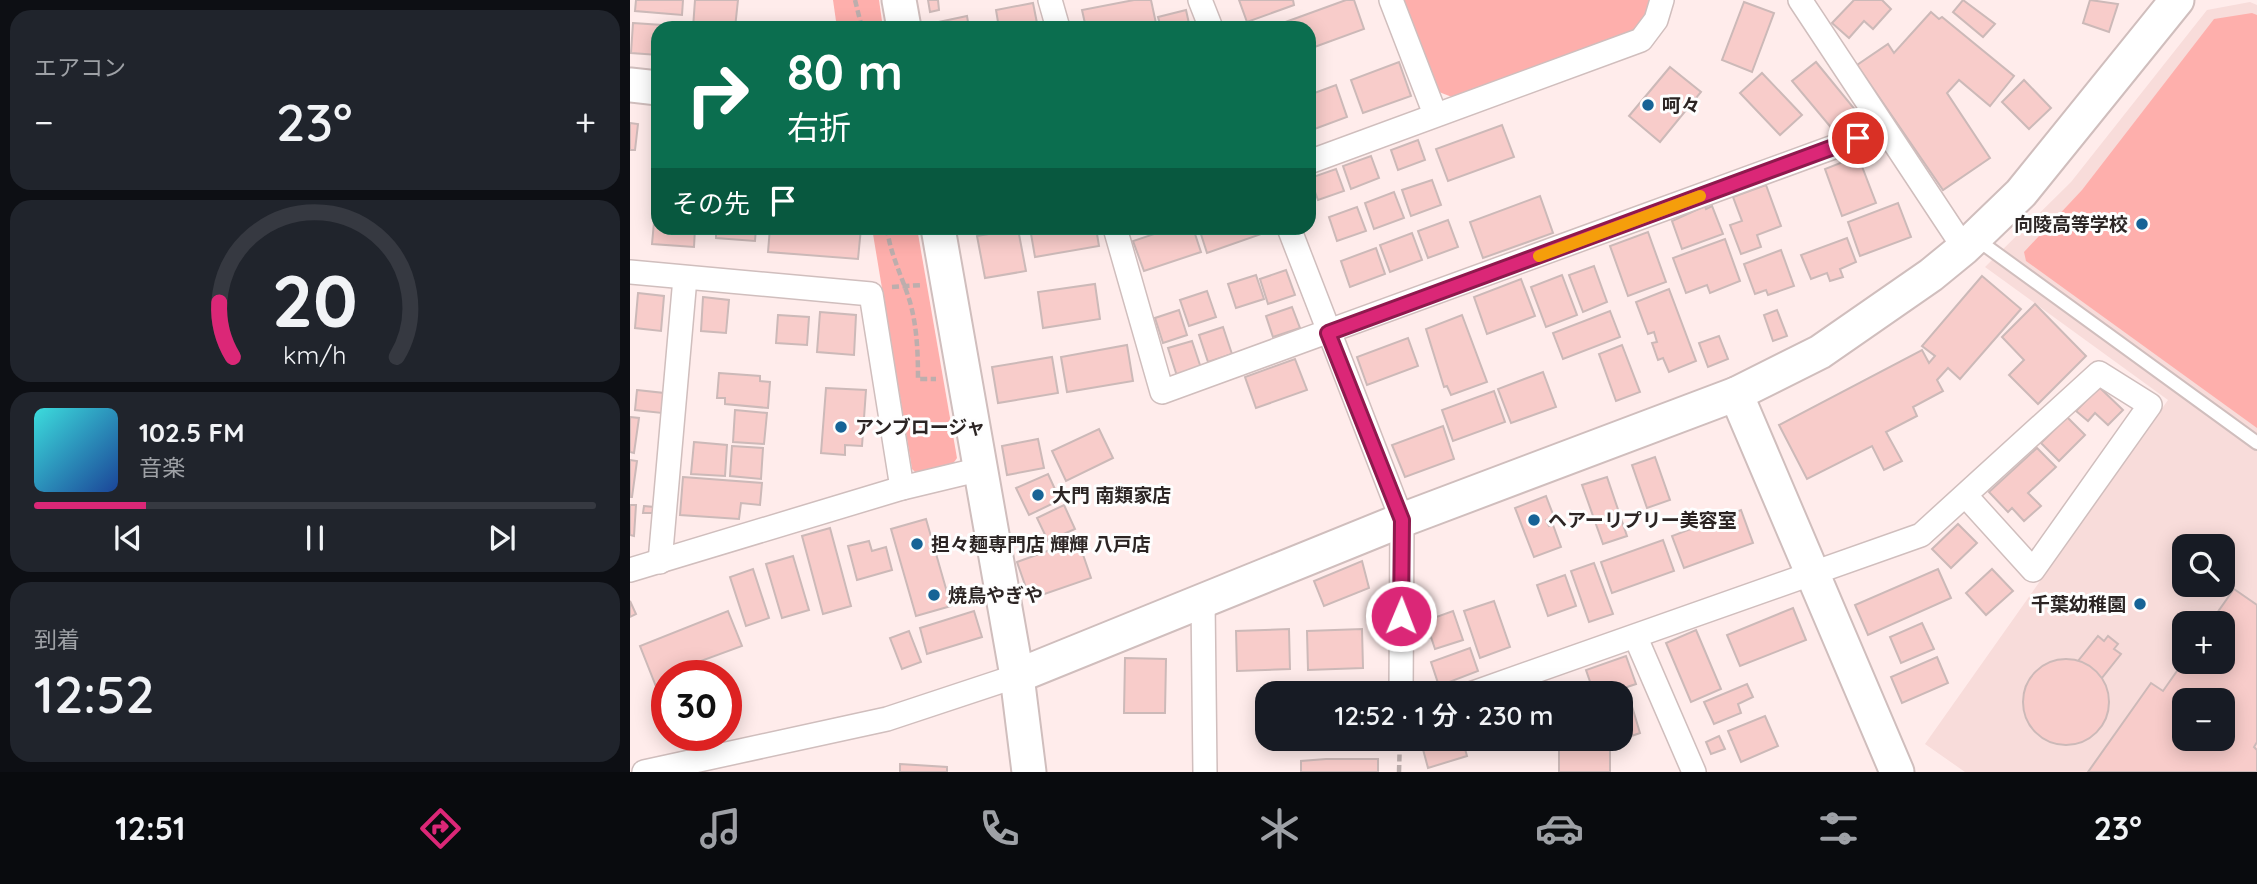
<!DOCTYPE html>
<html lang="ja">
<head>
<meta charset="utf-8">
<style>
	body { margin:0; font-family:Quicksand,"Noto Sans JP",sans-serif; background:#20242c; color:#f1f3f6; height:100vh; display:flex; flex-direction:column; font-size:26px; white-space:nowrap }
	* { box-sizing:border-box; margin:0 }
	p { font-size:23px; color:#9ea1a6 }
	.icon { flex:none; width:38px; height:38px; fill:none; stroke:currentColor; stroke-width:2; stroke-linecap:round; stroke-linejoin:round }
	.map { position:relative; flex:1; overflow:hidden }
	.drawer { display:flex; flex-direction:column; gap:10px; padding:10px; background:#0d0f14; width:630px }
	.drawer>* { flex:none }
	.top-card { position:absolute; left:21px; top:21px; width:665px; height:214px; border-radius:21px; box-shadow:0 4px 18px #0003; background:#0b6e4f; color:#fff; overflow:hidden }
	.controls { position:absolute; left:1542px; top:534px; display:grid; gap:14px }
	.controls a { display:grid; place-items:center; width:63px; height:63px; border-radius:14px; background:#171b24; box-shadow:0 4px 18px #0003; font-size:35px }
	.speed { position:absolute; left:21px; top:660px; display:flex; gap:14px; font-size:35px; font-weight:700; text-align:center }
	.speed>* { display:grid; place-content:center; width:91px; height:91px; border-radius:50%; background:#171b24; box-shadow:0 4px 18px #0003; line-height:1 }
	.speed .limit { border:10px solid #d22; background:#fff; color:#111 }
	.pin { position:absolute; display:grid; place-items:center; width:60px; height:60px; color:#fff; margin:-30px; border:4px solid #fff; border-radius:50%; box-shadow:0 2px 7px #0007 }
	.me { position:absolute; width:77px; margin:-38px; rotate:1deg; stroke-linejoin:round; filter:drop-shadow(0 0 5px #0008) }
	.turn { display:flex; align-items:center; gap:24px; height:147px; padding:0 21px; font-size:32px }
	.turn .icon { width:91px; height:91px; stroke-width:2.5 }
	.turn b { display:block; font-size:49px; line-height:60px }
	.then { display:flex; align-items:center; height:66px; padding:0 21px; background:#0003; gap:14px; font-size:26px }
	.big { font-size:52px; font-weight:600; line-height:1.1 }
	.drawer .card { flex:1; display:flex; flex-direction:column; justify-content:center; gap:10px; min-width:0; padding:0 24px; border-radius:21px; background:#20242c }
	.drawer .dial { align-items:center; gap:0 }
	.dial svg { height:182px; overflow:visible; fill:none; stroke:#363941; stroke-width:7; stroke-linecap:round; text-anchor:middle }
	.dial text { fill:#f1f3f6; stroke:none }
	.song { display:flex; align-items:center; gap:21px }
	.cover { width:84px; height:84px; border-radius:10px; background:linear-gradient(135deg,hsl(180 70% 55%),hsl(220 70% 35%)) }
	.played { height:7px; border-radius:4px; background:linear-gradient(90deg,#db2777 20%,#363941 20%) }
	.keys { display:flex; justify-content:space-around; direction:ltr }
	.heat { display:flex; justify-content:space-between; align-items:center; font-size:38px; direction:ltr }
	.trip { position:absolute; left:625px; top:681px; width:378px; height:70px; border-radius:21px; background:#171b24; box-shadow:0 4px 18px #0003; font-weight:600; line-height:70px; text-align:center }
	.menu { display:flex; height:112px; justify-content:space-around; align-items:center; background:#090b0e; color:#9ea1a6 }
	.menu .icon { width:49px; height:49px }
	.menu .on { color:#db2777 }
	.menu b { font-size:32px; color:#f1f3f6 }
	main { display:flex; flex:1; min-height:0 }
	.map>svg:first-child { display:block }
	.built { fill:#f8dcda; fill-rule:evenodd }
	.green { fill:#feafac }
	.building { fill:#f8ccca; stroke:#ccb9b8; stroke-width:2; fill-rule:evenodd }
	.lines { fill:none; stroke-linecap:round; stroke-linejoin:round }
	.lane-casing { stroke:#d0bebd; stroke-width:16 }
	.street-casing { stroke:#d0bebd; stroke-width:26 }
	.secondary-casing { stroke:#d0bebd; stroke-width:37 }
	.path { stroke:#bdaead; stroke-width:4.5; stroke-dasharray:7 3.5; stroke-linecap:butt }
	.lane { stroke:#fff; stroke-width:12 }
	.street { stroke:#fff; stroke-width:23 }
	.secondary { stroke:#fff; stroke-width:33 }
	.route-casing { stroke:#8e194d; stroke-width:18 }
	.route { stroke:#db2777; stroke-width:12 }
	.slow { stroke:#f59e0b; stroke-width:12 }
	.poi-dot { fill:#176396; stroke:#fefefe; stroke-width:2.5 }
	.labels { text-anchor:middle; stroke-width:6; stroke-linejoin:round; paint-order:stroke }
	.poi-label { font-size:19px; font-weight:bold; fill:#2c2524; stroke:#fefefe; text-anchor:start }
</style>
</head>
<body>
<main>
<section class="drawer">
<div class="card"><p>エアコン</p>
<div class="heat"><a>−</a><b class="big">23°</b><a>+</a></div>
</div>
<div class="card dial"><svg viewBox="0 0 100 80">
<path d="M14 69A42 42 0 1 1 86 69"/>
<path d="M14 69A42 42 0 0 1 8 45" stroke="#db2777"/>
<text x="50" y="56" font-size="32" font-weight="700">20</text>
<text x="50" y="72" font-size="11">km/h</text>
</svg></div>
<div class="card">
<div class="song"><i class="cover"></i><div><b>102.5 FM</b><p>音楽</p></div></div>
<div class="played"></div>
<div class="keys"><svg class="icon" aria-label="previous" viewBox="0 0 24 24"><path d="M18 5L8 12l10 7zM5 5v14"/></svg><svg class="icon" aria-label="pause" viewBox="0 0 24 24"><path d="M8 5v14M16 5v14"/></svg><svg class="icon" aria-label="next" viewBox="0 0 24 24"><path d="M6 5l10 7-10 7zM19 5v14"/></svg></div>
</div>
<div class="card"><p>到着</p><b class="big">12:52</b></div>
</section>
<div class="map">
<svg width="1627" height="772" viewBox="0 0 1627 772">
	<rect width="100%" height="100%" fill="#ffeceb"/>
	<!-- built -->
	<path class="built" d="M1620,2L1627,5V772H1335L1295,744L1538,400L1355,267L1441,182L1577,10ZM1554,546H1592V584H1554ZM1554,623H1592V662H1554ZM1554,700H1592V738H1554Z"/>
	<!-- green -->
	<g class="green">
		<polygon points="203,0 249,0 253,28 207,28"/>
		<polygon points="773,0 1020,0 1013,20 1002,32 822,97 809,92"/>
		<polygon points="1622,13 1627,15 1627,428 1396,261 1394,252 1452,190 1584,19"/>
		<polygon points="242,228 287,228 327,458 320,468 290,477 282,469"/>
	</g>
	<!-- building -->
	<g class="building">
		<polygon points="6,0 53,0 52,15 5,11"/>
		<polygon points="65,0 108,0 105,28 63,28"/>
		<polygon points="298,0 308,0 309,10 300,12"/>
		<polygon points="504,0 521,0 527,28 456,28 452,10"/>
		<polygon points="609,0 663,0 664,5 617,22"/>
		<polygon points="716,0 724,0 734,29 679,49 679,28 639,28"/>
		<polygon points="1224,0 1252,0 1261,9 1243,29 1234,21 1219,38 1202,23"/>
		<polygon points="1333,0 1365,24 1353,37 1323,12"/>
		<polygon points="1460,0 1488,4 1479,32 1453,23"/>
		<polygon points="1114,2 1144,13 1122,72 1092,60"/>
		<polygon points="403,3 408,28 369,28 366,10"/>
		<polygon points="556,10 560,28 531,28 528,17"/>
		<polygon points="1301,12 1309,19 1312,17 1384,76 1360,106 1329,80 1317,93 1360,158 1313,190 1227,65 1258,44 1264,53"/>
		<polygon points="337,16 339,28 300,28 299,24"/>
		<polygon points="3,23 47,26 46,28 28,28 28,55 1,53"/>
		<polygon points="769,62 781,96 733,113 721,80"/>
		<polygon points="1186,62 1227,112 1204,131 1162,81"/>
		<polygon points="1040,67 1071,92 1030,142 999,116"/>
		<polygon points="1132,73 1172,115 1150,135 1110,93"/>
		<polygon points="1394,80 1421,108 1399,129 1372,102"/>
		<polygon points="706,85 717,117 679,131 679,95"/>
		<polygon points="0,123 8,124 5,150 0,150"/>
		<polygon points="872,125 884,157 818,181 806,149"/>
		<polygon points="788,140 795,160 768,170 761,150"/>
		<polygon points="741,156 749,178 721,189 713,166"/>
		<polygon points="1228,156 1246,203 1212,216 1195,169"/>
		<polygon points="706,169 714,191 688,200 680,178"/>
		<polygon points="802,180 811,205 781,216 772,190"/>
		<polygon points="1136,185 1151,226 1127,235 1131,247 1111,254 1100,225 1112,221 1103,197"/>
		<polygon points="27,189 28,228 65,228 64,247 22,244"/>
		<polygon points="764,192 774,218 744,229 735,203"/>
		<polygon points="910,196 923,233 853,258 840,222"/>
		<polygon points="1268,203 1281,237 1230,256 1218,222"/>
		<polygon points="1075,206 1076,209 1082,206 1093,234 1052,249 1042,221"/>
		<polygon points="727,207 736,231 707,241 699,217"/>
		<polygon points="818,220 828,247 798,258 788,231"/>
		<polygon points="86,228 126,228 125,241 86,238"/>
		<polygon points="140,228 231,228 228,259 138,252"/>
		<polygon points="400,228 466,228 469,246 405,257"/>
		<polygon points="542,228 563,228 571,252 514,271 503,241"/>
		<polygon points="569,228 635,228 637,232 577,253"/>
		<polygon points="388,229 396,271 355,278 347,236"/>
		<polygon points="1018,232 1036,282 998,296 980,246"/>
		<polygon points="782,233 792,260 760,272 750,245"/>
		<polygon points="1217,238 1226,262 1210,269 1213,277 1200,281 1197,273 1181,279 1171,255"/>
		<polygon points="1095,239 1110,281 1080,293 1077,285 1056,293 1043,258"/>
		<polygon points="746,248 755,274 720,287 711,261"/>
		<polygon points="1151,250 1164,286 1138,295 1136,290 1125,294 1114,264"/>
		<polygon points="964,266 977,302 953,312 939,275"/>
		<polygon points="656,270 665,295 638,304 630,279"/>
		<polygon points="626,275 634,299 606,308 598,284"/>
		<polygon points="932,275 947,315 916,327 901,287"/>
		<polygon points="1352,276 1391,309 1330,379 1318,368 1307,380 1313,391 1283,407 1287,416 1256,432 1272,461 1254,470 1242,446 1177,479 1149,425 1292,350 1299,363 1305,356 1292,346"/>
		<polygon points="891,279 905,316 857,334 844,297"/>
		<polygon points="465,284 470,319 413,328 408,292"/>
		<polygon points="1039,289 1066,361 1039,372 1033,358 1028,360 1022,343 1027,342 1024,332 1018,334 1006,302"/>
		<polygon points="577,291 586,317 559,326 550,300"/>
		<polygon points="8,293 34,296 31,331 5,328"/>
		<polygon points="73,297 99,300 96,333 71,331"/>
		<polygon points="1405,304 1456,356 1408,404 1379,375 1394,360 1372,337"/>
		<polygon points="662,307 670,328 643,337 636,316"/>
		<polygon points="549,310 557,335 533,343 525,318"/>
		<polygon points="1147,310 1157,336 1143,341 1134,315"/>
		<polygon points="980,311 990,337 933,359 923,333"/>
		<polygon points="190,312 226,315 224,355 187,352"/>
		<polygon points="148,315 179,317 177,345 146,343"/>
		<polygon points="832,315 857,382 821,395 817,386 814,387 796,329"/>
		<polygon points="593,327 602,354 578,362 569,335"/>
		<polygon points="1089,336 1098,359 1078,367 1069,343"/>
		<polygon points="778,338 788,366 737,385 727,357"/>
		<polygon points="562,341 571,368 547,376 538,348"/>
		<polygon points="497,345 503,381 437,392 431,357"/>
		<polygon points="992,345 1010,392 986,401 969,354"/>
		<polygon points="422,357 428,393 368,403 362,367"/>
		<polygon points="665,359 677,390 626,408 615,377"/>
		<polygon points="913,372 926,407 881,423 868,389"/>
		<polygon points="89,373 130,376 130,381 140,382 138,408 95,404 95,398 87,398"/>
		<polygon points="1469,387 1493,410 1478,425 1465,413 1458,421 1446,411"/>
		<polygon points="196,388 236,390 232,446 215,445 215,455 191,453"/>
		<polygon points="7,390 34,393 32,413 5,410"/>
		<polygon points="864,391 875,422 823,441 812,410"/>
		<polygon points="105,410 137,413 134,444 103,442"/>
		<polygon points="0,417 9,418 4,453 0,452"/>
		<polygon points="1437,417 1455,435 1429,461 1411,443"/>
		<polygon points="813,426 824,459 775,477 762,445"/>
		<polygon points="469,429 483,458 436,481 422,451"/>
		<polygon points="408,439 414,468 377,475 372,446"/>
		<polygon points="64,442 97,445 95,476 61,474"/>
		<polygon points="102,446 133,448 131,479 100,476"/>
		<polygon points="1407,448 1426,467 1398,493 1411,506 1394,521 1382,508 1378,512 1359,492"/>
		<polygon points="1025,457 1040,500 1017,508 1002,465"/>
		<polygon points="0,460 7,461 2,497 0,497"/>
		<polygon points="418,474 430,500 399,515 386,488"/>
		<polygon points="53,477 132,483 130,505 111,503 109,519 50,515"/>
		<polygon points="977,477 997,536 973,544 952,485"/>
		<polygon points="916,496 924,517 916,520 919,526 923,525 931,547 904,557 885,508"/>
		<polygon points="0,505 6,505 4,536 0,535"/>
		<polygon points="434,505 445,529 418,541 407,518"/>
		<polygon points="14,506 24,507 24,513 13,513"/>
		<polygon points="1111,510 1123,543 1054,568 1042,536"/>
		<polygon points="296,519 321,606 286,616 261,529"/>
		<polygon points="1328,524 1347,543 1321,568 1302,549"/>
		<polygon points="200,528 221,606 193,614 172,536"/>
		<polygon points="448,540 461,578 400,599 387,562"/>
		<polygon points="1033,540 1044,571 982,593 971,562"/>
		<polygon points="239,541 242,551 256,547 262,570 227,580 218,546"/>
		<polygon points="163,556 179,610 152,618 136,564"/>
		<polygon points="732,561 739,588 694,606 684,581"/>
		<polygon points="964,563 983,614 959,622 941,571"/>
		<polygon points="123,569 139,618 116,626 100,577"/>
		<polygon points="1308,569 1321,598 1238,635 1225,605"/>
		<polygon points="1362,569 1383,591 1356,615 1336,593"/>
		<polygon points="935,575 946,606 918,616 907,585"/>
		<path d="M1604,589L1627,605V742L1624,747L1627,750V772H1458L1521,683L1533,691L1554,661L1592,662V623H1580ZM1554,700H1592V738H1554Z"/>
		<polygon points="0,601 6,614 0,617"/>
		<polygon points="864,601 880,647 850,658 834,611"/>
		<polygon points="1163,608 1176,640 1110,666 1097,635"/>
		<polygon points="98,611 112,646 68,662 72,672 62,676 37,676 37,697 31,699 10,646"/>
		<polygon points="344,611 352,637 297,654 290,628"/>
		<polygon points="823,611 833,640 805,649 801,637 790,641 784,625"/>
		<polygon points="1292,623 1304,649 1271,663 1260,637"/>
		<polygon points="659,629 660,669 607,671 606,631"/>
		<polygon points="732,629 733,668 678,670 677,631"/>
		<polygon points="1066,630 1091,689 1061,702 1036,643"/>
		<polygon points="279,631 291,662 272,669 260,638"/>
		<polygon points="1468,636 1474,641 1478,636 1488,644 1484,649 1491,654 1471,679 1448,661"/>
		<polygon points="840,648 848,671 809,686 801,662"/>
		<polygon points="996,656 1006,684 979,693 964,693 956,670"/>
		<polygon points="1307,657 1318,683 1272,703 1261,677"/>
		<polygon points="495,658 536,659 535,713 494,713"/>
		<circle cx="1436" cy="702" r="43"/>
		<polygon points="1117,684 1123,697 1108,704 1111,713 1084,724 1074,702"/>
		<polygon points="1001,703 1010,733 987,741 986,738 990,738 990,706"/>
		<polygon points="1135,716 1148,746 1111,762 1098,731"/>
		<polygon points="1089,736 1095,749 1081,754 1076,742"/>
		<polygon points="790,738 832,738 837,756 798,768"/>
		<polygon points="980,747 980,772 929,772 929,748"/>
		<polygon points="696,759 748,759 748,772 671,772 671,761"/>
		<polygon points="270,764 317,767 317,772 270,772"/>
	</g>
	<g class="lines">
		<!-- lane casing -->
		<g class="lane-casing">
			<polyline id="lane" points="1345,238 1627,443"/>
		</g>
		<!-- street casing -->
		<g class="street-casing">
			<g id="street">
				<polyline points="420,0 428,28"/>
				<polyline points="570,0 581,28"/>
				<polyline points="761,0 805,114"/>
				<polyline points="1170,0 1334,248"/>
				<polyline points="679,162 1011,40 1026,20 1032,0"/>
				<polyline points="485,228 532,392 1253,129"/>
				<polyline points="659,228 772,520 771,693"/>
				<polyline points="0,272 241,294 272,488"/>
				<polyline points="30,562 55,278"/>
				<polyline points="0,570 272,488 351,469"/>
				<polyline points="573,601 575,772"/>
				<polyline points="1006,638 1064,772"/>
				<polyline points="843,693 1291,535 1469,373 1520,405 1403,570 1335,495"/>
				<polyline points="14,772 257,719 387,676"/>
			</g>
		</g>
		<!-- secondary casing -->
		<g class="secondary-casing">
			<g id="secondary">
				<polyline points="269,0 274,28"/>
				<polyline points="0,85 28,88"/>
				<polyline points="308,228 387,676 399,772"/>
				<polyline points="1106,394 1267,772"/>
				<polyline points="387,676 772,520 1106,394 1190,352 1301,275 1334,248 1391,193 1547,0"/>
			</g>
		</g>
		<!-- path -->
		<g class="path">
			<polyline points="225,0 232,28"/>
			<path d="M257,228C260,254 272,276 280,302C287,327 288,353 288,379H306"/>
			<polyline points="262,287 292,285"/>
			<polyline points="769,772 770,738"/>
		</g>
		<!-- lane -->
		<use href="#lane" class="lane"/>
		<!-- street -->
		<use href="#street" class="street"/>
		<!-- secondary -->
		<use href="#secondary" class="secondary"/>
	</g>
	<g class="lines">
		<!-- route casing -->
		<g class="route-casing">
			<polyline id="route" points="771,616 772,520 698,333 1228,138"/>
		</g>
		<!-- route -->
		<use href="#route" class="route"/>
		<!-- slow -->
		<polyline class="slow" points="909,256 1070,196"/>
	</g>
	<!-- markers -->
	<g class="poi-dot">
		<circle cx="1018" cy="105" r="7"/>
		<circle cx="1512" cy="224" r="7"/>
		<circle cx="211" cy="427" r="7"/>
		<circle cx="408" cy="495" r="7"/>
		<circle cx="904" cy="520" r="7"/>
		<circle cx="287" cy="544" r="7"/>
		<circle cx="304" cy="595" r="7"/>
		<circle cx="1510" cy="604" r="7"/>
	</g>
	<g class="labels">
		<!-- poi labels -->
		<g class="poi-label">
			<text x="1032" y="112">呵々</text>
			<text x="1498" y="231" text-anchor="end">向陵高等学校</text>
			<text x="225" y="434">アンブロージャ</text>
			<text x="422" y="502">大門 南類家店</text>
			<text x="918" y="527">ヘアーリプリー美容室</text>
			<text x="301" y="551">担々麺専門店 輝輝 八戸店</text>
			<text x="318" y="602">焼鳥やぎや</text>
			<text x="1496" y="611" text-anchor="end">千葉幼稚園</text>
		</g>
	</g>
</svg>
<div class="controls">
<a><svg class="icon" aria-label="search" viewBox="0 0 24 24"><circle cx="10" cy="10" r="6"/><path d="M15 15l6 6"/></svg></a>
<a>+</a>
<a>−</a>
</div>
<div class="speed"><div class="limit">30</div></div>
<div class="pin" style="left:1228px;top:138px;background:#d93025"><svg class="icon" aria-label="arrive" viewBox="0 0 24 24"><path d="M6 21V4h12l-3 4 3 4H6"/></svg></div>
<svg class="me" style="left:771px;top:616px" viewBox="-20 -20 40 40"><circle r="17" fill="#db2777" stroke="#fff" stroke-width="3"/><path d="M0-11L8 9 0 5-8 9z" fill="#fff"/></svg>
<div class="trip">12:52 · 1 分 · 230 m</div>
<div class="top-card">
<div class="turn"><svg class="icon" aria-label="right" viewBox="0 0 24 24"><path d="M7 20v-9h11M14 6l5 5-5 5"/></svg><div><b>80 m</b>右折</div></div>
<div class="then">その先<svg class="icon" aria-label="arrive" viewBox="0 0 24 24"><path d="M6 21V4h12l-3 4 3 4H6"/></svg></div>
</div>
</div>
</main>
<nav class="menu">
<b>12:51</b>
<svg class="icon on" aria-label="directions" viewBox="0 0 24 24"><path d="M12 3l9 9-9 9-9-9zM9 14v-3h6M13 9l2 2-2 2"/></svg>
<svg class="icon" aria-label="music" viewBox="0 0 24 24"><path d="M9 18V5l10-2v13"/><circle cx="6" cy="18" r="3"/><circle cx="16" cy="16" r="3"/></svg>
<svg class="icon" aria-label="phone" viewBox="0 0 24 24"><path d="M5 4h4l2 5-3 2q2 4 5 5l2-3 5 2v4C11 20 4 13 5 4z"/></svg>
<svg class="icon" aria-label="climate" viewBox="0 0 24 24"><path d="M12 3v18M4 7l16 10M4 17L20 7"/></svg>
<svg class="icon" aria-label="car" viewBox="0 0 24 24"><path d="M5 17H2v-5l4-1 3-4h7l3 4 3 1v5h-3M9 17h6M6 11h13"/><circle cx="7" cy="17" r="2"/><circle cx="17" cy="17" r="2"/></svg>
<svg class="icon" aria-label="filters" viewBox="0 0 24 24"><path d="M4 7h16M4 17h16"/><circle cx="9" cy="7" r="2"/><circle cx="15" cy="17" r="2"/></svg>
<b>23°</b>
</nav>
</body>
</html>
